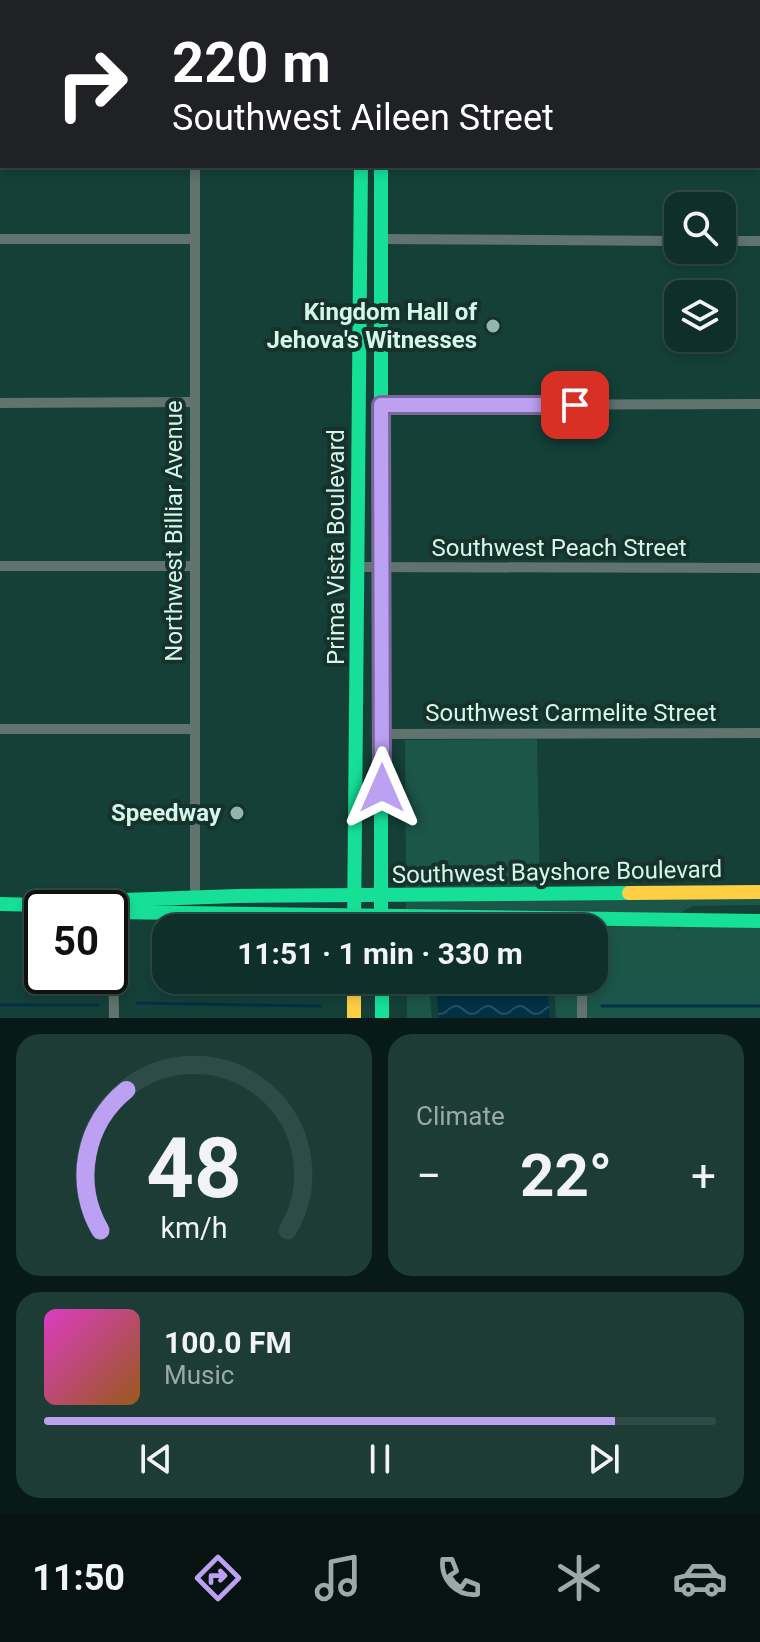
<!DOCTYPE html>
<html lang="en">
<head>
<meta charset="utf-8">
<style>
	body { margin:0; font-family:Roboto,sans-serif; background:#1d3c36; color:#f1f3f6; height:100vh; display:flex; flex-direction:column; font-size:30px; white-space:nowrap }
	* { box-sizing:border-box; margin:0 }
	p { font-size:26px; color:#9ba9a8 }
	.icon { flex:none; width:44px; height:44px; fill:none; stroke:currentColor; stroke-width:2; stroke-linecap:round; stroke-linejoin:round }
	.map { position:relative; height:1018px; overflow:hidden }
	.sheet { display:flex; flex-direction:column; gap:16px; padding:16px; background:#081a17; flex:1 }
	.sheet>* { flex:none }
	.hud { position:absolute; left:0px; top:0px; width:760px; height:168px; box-shadow:0 4px 12px #0003,0 0 0 2px #2f4b47; background:#202124; color:#fff; overflow:hidden }
	.tools { position:absolute; left:664px; top:192px; display:grid; gap:16px }
	.tools a { display:grid; place-items:center; width:72px; height:72px; border-radius:16px; background:#0f302a; box-shadow:0 4px 12px #0003,0 0 0 2px #2f4b47; font-size:40px }
	.speed { position:absolute; left:24px; top:890px; display:flex; gap:16px; font-size:40px; font-weight:700; text-align:center }
	.speed>* { display:grid; place-content:center; width:104px; height:104px; border-radius:50%; background:#0f302a; box-shadow:0 4px 12px #0003,0 0 0 2px #2f4b47; line-height:1 }
	.speed .limit { border:4px solid #111; border-radius:12px; background:#fff; color:#111 }
	.pin { position:absolute; display:grid; place-items:center; width:68px; height:68px; color:#fff; margin:-34px; border-radius:16px; box-shadow:0 4px 12px #0006 }
	.me { position:absolute; width:88px; margin:-44px; rotate:0deg; stroke-linejoin:round; filter:drop-shadow(0 0 6px #0008) }
	.turn { display:flex; align-items:center; gap:28px; height:168px; padding:0 40px; font-size:36px }
	.turn .icon { width:104px; height:104px; stroke-width:2.5 }
	.turn b { display:block; font-size:56px; line-height:68px }
	.big { font-size:60px; font-weight:700; line-height:1.1 }
	.sheet .tile { flex:1; display:flex; flex-direction:column; justify-content:center; gap:12px; min-width:0; padding:0 28px; border-radius:24px; background:#1d3c36 }
	.sheet .dial { align-items:center; gap:0 }
	.dial svg { height:208px; overflow:visible; fill:none; stroke:#2f4b47; stroke-width:7; stroke-linecap:round; text-anchor:middle }
	.dial text { fill:#f1f3f6; stroke:none }
	.song { display:flex; align-items:center; gap:24px }
	.cover { width:96px; height:96px; border-radius:12px; background:linear-gradient(135deg,hsl(310 70% 55%),hsl(30 70% 35%)) }
	.played { height:8px; border-radius:4px; background:linear-gradient(90deg,#bca0f2 85%,#2f4b47 85%) }
	.keys { display:flex; justify-content:space-around; direction:ltr }
	.heat { display:flex; justify-content:space-between; align-items:center; font-size:44px; direction:ltr }
	.sheet .tiles { flex:1; display:grid; gap:16px; grid-template-columns:1fr 1fr }
	.tile:last-child { grid-column:span 2 }
	.trip { position:absolute; left:152px; top:914px; width:456px; height:80px; border-radius:24px; background:#0f302a; box-shadow:0 4px 12px #0003,0 0 0 2px #2f4b47; font-weight:700; line-height:80px; text-align:center }
	.dock { display:flex; height:128px; justify-content:space-around; align-items:center; background:#061311; color:#9ba9a8 }
	.dock .icon { width:56px; height:56px }
	.dock .active { color:#bca0f2 }
	.dock b { font-size:36px; color:#f1f3f6 }
	.map>svg:first-child { display:block }
	.built { fill:#1c5648 }
	.water { fill:url(#water-waves) }
	.lines { fill:none; stroke-linecap:round; stroke-linejoin:round }
	.stream { stroke:#023145; stroke-width:3 }
	.street { stroke:#60736e; stroke-width:10 }
	.fast { stroke:#16e098; stroke-width:14 }
	.slow { stroke:#ffcf43; stroke-width:14 }
	.route-casing { stroke:#7a689d; stroke-width:20 }
	.route { stroke:#bca0f2; stroke-width:14 }
	.poi-dot { fill:#91b6ac; stroke:#16322b; stroke-width:3 }
	.labels { text-anchor:middle; stroke-width:8; stroke-linejoin:round; paint-order:stroke }
	.poi-label { font-size:24px; font-weight:bold; fill:#d5f6eb; stroke:#16322b; text-anchor:end }
	.street-label { font-size:24px; fill:#d5f6eb; stroke:#16322b }
</style>
</head>
<body>
<div class="map">
<svg width="760" height="1018" viewBox="0 0 760 1018">
	<defs>
		<pattern id="water-waves" width="16" height="10" patternUnits="userSpaceOnUse" patternTransform="scale(2)"><rect width="16" height="10" fill="#023145"/><path d="M0 5q4-4 8 0t8 0" fill="none" stroke="#264f60"/></pattern>
	</defs>
	<rect width="100%" height="100%" fill="#144038"/>
	<!-- built -->
	<g class="built">
		<polygon points="537,739 540,890 406,890 405,740"/>
		<polygon points="666,898 760,899 760,905 692,906 677,915 406,912 406,902"/>
		<polygon points="406,924 675,927 678,929 681,927 760,927 760,1018 556,1018 554,980 594,980 594,928 406,928"/>
		<polygon points="407,980 428,980 432,1018 407,1018"/>
	</g>
	<!-- water -->
	<polygon class="water" points="435,980 547,980 550,1018 439,1018"/>
	<g class="lines">
		<!-- stream -->
		<g class="stream">
			<polyline points="206,0 206,2"/>
			<polyline points="137,1003 320,1006"/>
			<polyline points="0,1005 98,1005"/>
			<polyline points="602,1006 760,1006"/>
		</g>
		<!-- street -->
		<g class="street">
			<polyline points="195,0 195,2"/>
			<polyline points="546,2 546,0"/>
			<polyline points="710,2 710,0"/>
			<polyline points="0,76 2,76"/>
			<polyline points="758,77 760,77"/>
			<polyline points="0,239 195,239"/>
			<polyline points="381,239 678,241"/>
			<polyline points="722,241 760,241"/>
			<polyline points="0,403 194,402"/>
			<polyline points="381,405 760,404"/>
			<polyline points="0,566 195,566"/>
			<polyline points="359,567 760,568"/>
			<polyline points="0,729 193,729"/>
			<polyline points="382,734 760,733"/>
			<polyline points="195,897 195,166"/>
			<polyline points="113,935 114,1018"/>
			<polyline points="582,980 582,1018"/>
		</g>
		<!-- fast -->
		<g class="fast">
			<polyline points="381,166 381,928"/>
			<polyline points="0,904 81,906 95,901 237,896 629,893"/>
			<polyline points="110,912 760,921"/>
			<polyline points="354,928 361,166"/>
			<polyline points="382,980 382,1018"/>
		</g>
		<!-- slow -->
		<g class="slow">
			<polyline points="360,0 360,2"/>
			<polyline points="381,0 381,2"/>
			<polyline points="629,893 760,892"/>
			<polyline points="354,980 354,1018"/>
		</g>
	</g>
	<g class="lines">
		<!-- route casing -->
		<g class="route-casing">
			<polyline id="route" points="382,788 381,405 575,405"/>
		</g>
		<!-- route -->
		<use href="#route" class="route"/>
	</g>
	<!-- markers -->
	<g class="poi-dot">
		<circle cx="493" cy="326" r="8"/>
		<circle cx="237" cy="813" r="8"/>
	</g>
	<g class="labels">
		<!-- poi labels -->
		<g class="poi-label">
			<text x="477" y="320">Kingdom Hall of<tspan x="477" dy="28">Jehova's Witnesses</tspan></text>
			<text x="221" y="821">Speedway</text>
		</g>
		<!-- street labels -->
		<g class="street-label">
			<text transform="translate(174 531) rotate(-90)" y="8">Northwest Billiar Avenue</text>
			<text transform="translate(336 547) rotate(-90)" y="8">Prima Vista Boulevard</text>
			<text x="559" y="556">Southwest Peach Street</text>
			<text x="571" y="721">Southwest Carmelite Street</text>
			<text transform="translate(557 872) rotate(-1)" y="8">Southwest Bayshore Boulevard</text>
		</g>
	</g>
</svg>
<div class="tools">
<a><svg class="icon" aria-label="search" viewBox="0 0 24 24"><circle cx="10" cy="10" r="6"/><path d="M15 15l6 6"/></svg></a>
<a><svg class="icon" aria-label="layers" viewBox="0 0 24 24"><path d="M12 4l9 5-9 5-9-5zM3 14l9 5 9-5"/></svg></a>
</div>
<div class="speed"><div class="limit">50</div></div>
<div class="pin" style="left:575px;top:405px;background:#d93025"><svg class="icon" aria-label="arrive" viewBox="0 0 24 24"><path d="M6 21V4h12l-3 4 3 4H6"/></svg></div>
<svg class="me" style="left:382px;top:788px" viewBox="-20 -20 40 40"><path d="M0-17L14 15 0 8-14 15z" fill="#bca0f2" stroke="#fff" stroke-width="4"/></svg>
<div class="trip">11:51 · 1 min · 330 m</div>
<div class="hud">
<div class="turn"><svg class="icon" aria-label="right" viewBox="0 0 24 24"><path d="M7 20v-9h11M14 6l5 5-5 5"/></svg><div><b>220 m</b>Southwest Aileen Street</div></div>
</div>
</div>
<section class="sheet">
<div class="tiles">
<div class="tile dial"><svg viewBox="0 0 100 80">
<path d="M14 69A42 42 0 1 1 86 69"/>
<path d="M14 69A42 42 0 0 1 24 15" stroke="#bca0f2"/>
<text x="50" y="56" font-size="32" font-weight="700">48</text>
<text x="50" y="72" font-size="11">km/h</text>
</svg></div>
<div class="tile"><p>Climate</p>
<div class="heat"><a>−</a><b class="big">22°</b><a>+</a></div>
</div>
<div class="tile">
<div class="song"><i class="cover"></i><div><b>100.0 FM</b><p>Music</p></div></div>
<div class="played"></div>
<div class="keys"><svg class="icon" aria-label="previous" viewBox="0 0 24 24"><path d="M18 5L8 12l10 7zM5 5v14"/></svg><svg class="icon" aria-label="pause" viewBox="0 0 24 24"><path d="M8 5v14M16 5v14"/></svg><svg class="icon" aria-label="next" viewBox="0 0 24 24"><path d="M6 5l10 7-10 7zM19 5v14"/></svg></div>
</div>
</div>
</section>
<nav class="dock">
<b>11:50</b>
<svg class="icon active" aria-label="directions" viewBox="0 0 24 24"><path d="M12 3l9 9-9 9-9-9zM9 14v-3h6M13 9l2 2-2 2"/></svg>
<svg class="icon" aria-label="music" viewBox="0 0 24 24"><path d="M9 18V5l10-2v13"/><circle cx="6" cy="18" r="3"/><circle cx="16" cy="16" r="3"/></svg>
<svg class="icon" aria-label="phone" viewBox="0 0 24 24"><path d="M5 4h4l2 5-3 2q2 4 5 5l2-3 5 2v4C11 20 4 13 5 4z"/></svg>
<svg class="icon" aria-label="climate" viewBox="0 0 24 24"><path d="M12 3v18M4 7l16 10M4 17L20 7"/></svg>
<svg class="icon" aria-label="car" viewBox="0 0 24 24"><path d="M5 17H2v-5l4-1 3-4h7l3 4 3 1v5h-3M9 17h6M6 11h13"/><circle cx="7" cy="17" r="2"/><circle cx="17" cy="17" r="2"/></svg>
</nav>
</body>
</html>
